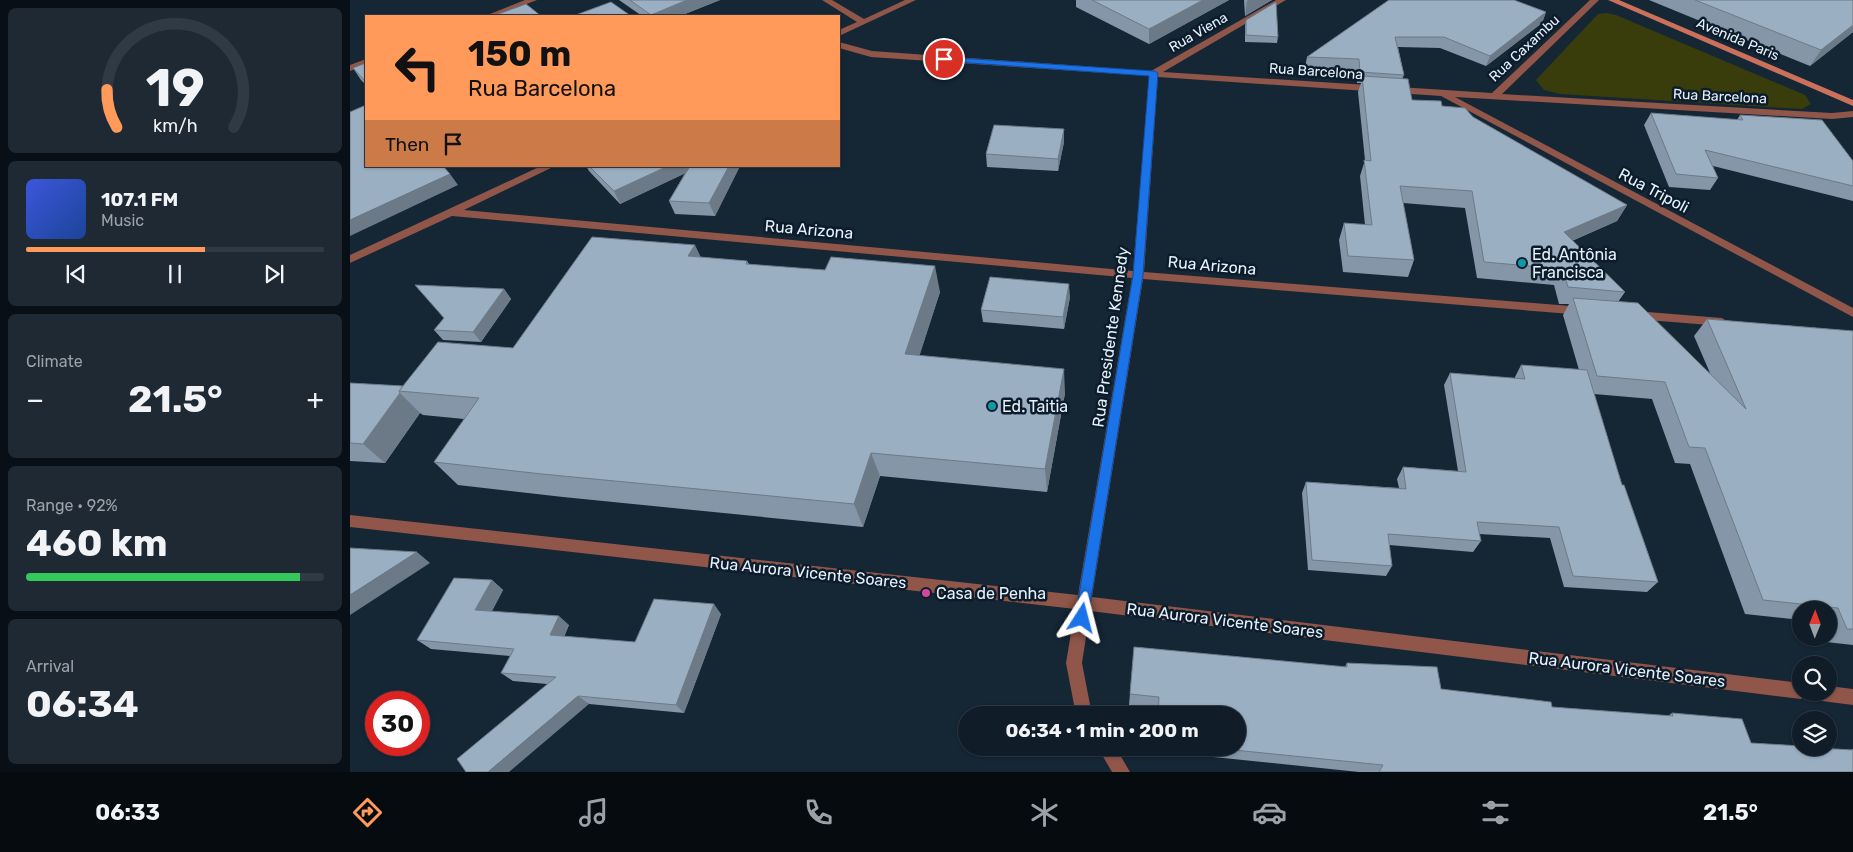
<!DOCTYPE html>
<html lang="en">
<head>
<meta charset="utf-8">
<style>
	body { margin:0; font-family:Rubik,sans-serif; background:#1e2934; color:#f1f3f6; height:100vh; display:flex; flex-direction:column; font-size:19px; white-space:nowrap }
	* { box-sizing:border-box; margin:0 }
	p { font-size:16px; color:#9ca1a8 }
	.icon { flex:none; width:28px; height:28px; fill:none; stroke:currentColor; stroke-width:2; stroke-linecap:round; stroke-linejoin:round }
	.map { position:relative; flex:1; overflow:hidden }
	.sheet { display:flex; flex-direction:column; gap:8px; padding:8px; background:#090f16; width:350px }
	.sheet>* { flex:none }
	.banner { position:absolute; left:15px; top:15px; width:475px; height:152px; border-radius:0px; box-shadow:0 1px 4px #0004,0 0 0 1px #303a45; background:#ff9a5b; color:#111; overflow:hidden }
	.needle { width:32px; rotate:1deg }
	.fabs { position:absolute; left:1442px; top:601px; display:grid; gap:10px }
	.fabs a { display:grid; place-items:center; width:45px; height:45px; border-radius:50%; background:#101c28; box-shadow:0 1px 4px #0004,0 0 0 1px #303a45; font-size:25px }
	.speed { position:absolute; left:15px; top:691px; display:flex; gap:10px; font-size:25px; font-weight:700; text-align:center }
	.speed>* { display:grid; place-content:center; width:65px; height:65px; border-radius:50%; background:#101c28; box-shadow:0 1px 4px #0004,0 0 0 1px #303a45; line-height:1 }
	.speed .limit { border:8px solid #d22; background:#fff; color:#111 }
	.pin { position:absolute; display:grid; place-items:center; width:42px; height:42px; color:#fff; margin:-21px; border:2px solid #fff; border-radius:50%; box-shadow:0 1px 5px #0007 }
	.me { position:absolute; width:55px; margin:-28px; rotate:9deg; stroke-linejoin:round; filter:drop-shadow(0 0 4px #0008) }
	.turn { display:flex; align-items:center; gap:18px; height:105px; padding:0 20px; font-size:22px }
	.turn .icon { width:65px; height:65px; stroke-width:2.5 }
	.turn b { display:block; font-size:35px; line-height:42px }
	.then { display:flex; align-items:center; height:48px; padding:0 20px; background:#0003; gap:10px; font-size:19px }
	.big { font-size:38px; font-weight:700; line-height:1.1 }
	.sheet .tile { flex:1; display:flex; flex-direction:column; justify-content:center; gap:8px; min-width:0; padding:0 18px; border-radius:8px; background:#1e2934 }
	.sheet .dial { align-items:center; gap:0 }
	.dial svg { height:130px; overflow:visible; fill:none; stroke:#303a45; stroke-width:7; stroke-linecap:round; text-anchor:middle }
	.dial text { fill:#f1f3f6; stroke:none }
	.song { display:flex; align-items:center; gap:15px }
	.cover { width:60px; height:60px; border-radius:8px; background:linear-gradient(135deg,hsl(230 70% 55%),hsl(220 70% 35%)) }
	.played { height:5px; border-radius:2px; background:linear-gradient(90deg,#ff9a5b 60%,#303a45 60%) }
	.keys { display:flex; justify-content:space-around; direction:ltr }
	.heat { display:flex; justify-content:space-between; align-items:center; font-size:28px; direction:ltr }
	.charge { height:8px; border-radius:4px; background:linear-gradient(90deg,#34c759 92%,#303a45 0) }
	.trip { position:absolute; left:608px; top:706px; width:288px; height:50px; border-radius:25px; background:#101c28; box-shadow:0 1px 4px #0004,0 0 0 1px #303a45; font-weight:700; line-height:50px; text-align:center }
	.tabs { display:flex; height:80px; justify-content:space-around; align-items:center; background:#060b10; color:#9ca1a8 }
	.tabs .icon { width:35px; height:35px }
	.tabs .active { color:#ff9a5b }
	.tabs b { font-size:22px; color:#f1f3f6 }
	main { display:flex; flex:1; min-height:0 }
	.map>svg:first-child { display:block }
	.green { fill:#393d0b }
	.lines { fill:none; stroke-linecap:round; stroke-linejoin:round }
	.street { fill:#8f5649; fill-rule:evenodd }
	.secondary { fill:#cb715b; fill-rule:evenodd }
	.wall { fill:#8496a7 }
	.shaded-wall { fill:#6c7a88 }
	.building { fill:#9aafc2; stroke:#6c7a88 }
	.route { fill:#1a73e8; stroke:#114b97 }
	.culture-dot { fill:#0f9aa8; stroke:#0c1c2b; stroke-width:2 }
	.hotel-dot { fill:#d1479c; stroke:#0c1c2b; stroke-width:2 }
	.labels { text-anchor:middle; stroke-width:5; stroke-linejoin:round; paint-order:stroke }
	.far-street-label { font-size:14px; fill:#e6f1fb; stroke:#0c1c2b }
	.street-label { font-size:16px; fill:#e6f1fb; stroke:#0c1c2b }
	.poi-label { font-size:16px; fill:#e6f1fb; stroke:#0c1c2b; text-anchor:start }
</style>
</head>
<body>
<main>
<section class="sheet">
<div class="tile dial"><svg viewBox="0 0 100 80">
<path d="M14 69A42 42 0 1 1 86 69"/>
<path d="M14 69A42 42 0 0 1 8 46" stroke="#ff9a5b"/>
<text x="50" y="56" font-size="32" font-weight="700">19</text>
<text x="50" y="72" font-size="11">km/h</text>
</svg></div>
<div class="tile">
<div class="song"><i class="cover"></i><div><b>107.1 FM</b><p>Music</p></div></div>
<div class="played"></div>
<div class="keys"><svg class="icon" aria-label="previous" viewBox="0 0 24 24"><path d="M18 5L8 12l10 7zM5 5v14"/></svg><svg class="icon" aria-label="pause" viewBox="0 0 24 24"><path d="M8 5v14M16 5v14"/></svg><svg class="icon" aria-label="next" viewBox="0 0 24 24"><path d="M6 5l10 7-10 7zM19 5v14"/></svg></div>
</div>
<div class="tile"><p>Climate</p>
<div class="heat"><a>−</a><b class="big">21.5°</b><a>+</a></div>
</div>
<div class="tile"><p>Range · 92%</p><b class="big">460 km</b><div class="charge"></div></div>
<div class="tile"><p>Arrival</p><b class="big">06:34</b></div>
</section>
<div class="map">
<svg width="1503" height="772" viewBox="0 0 1503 772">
	<rect width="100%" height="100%" fill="#152635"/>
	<!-- green -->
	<polygon class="green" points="1256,13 1266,15 1455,95 1461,104 1452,109 1210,94 1194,90 1186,80 1248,14"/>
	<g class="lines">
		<!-- street -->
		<g class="street">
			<polygon points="175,0 187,0 146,16 135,16"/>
			<polygon points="472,0 482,0 514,19 555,0 566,0 489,36 489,30 507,22"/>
			<polygon points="926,0 936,0 813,72 1142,93 1240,0 1249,0 1152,94 1482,113 1503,111 1503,117 1482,119 1105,97 1503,308 1503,317 1091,96 808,77 794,272 1233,307 1239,311 1233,315 793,279 742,597 1451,683 1451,692 1479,692 1479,686 1503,689 1503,705 1464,700 1457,695 1451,699 740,611 732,663 742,715 726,715 716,663 725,609 0,527 0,515 728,595 782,278 102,216 0,263 0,255 191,166 205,166 114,210 783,271 799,76 521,57 489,48 489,42 522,51 801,71"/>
			<polygon points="16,59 16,65 0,71 0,65"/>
			<polygon points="1285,311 1372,318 1378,322 1372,326 1285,319 1279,315"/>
			<polygon points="748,748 766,748 780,772 762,772"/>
		</g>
		<!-- secondary -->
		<polygon class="secondary" points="1258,0 1269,0 1503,100 1503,106"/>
	</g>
	<!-- wall -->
	<g class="wall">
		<polygon points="269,0 370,0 330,16 292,16"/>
		<polygon points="726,0 879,0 799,44 726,7"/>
		<polygon points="894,0 922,0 895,16"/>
		<polygon points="1039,0 1196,12 1192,23 1136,66 1090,48 1048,47 1054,75 1052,79 1062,100 1092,106 1123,117 1277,205 1267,221 1222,241 1275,292 1268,302 1360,373 1344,336 1357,319 1503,331 1503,645 1476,642 1474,638 1479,638 1479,610 1451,610 1451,620 1395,614 1340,464 1325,463 1302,399 1244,394 1272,485 1308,582 1297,592 1214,587 1200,538 1129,534 1131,541 1123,552 1039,545 1042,566 1036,576 958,570 952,493 956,482 1049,488 1047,479 1053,467 1108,471 1094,385 1100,373 1165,379 1165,377 1171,365 1229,370 1213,315 1219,304 1209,304 1204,285 1127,278 1115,208 1053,203 1064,260 1058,277 993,272 989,240 994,223 1015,225 1010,176 1015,160 1008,92 1011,83 1007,83 1006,70 955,67 957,57"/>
		<polygon points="1299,0 1503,0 1503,32 1460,66"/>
		<polygon points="896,20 928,37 927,43 895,42 895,26"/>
		<polygon points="16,63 16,85 11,80 3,68"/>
		<polygon points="1301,113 1387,120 1390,115 1503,186 1503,201 1363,166 1368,178 1360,190 1319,187 1294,125"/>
		<polygon points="714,142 708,171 637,167 636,154"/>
		<polygon points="236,166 390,166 365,216 325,214 319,201 335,173 270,204 239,171"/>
		<polygon points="351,257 397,261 399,264 590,292 569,356 715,393 697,492 530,476 513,527 213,497 108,485 84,462 114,419 73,415 70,413 35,463 0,461 0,383 53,386 163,348"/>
		<polygon points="154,289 161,299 131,342 93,340 84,330"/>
		<polygon points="720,297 714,329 633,322 631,310"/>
		<polygon points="142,580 153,590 142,611 219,625 214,637 285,642 371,614 334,713 239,704 197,684 163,681 151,673 160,656 81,649 67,640"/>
		<polygon points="784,647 995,667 997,663 1091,689 1202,707 1318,716 1322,713 1401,743 1500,750 1503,749 1503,772 1009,772 805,751 805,748 886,748 886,715 807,715 807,707 779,705"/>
	</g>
	<!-- shaded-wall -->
	<g class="shaded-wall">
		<polygon points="337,0 370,0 330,16 302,16 301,15"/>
		<polygon points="853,0 879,0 799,44 799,29"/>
		<polygon points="898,0 922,0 895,16 897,1"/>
		<polygon points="1196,12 1192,23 1136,66 1140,56"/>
		<polygon points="1503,25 1503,32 1460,66 1471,50"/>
		<polygon points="714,129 714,142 708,171 708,159"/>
		<polygon points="318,166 351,166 270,204 264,191"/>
		<polygon points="379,166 390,166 365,216 359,203"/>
		<polygon points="100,174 108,185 0,236 0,220"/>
		<polygon points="1277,205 1267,221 1205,248 1214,232"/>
		<polygon points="345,245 357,270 338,256"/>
		<polygon points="585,266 590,292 562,379 555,354"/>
		<polygon points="719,284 720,297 714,329 713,317"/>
		<polygon points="154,289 161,299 131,342 123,332"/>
		<polygon points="714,369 715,393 697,492 695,469"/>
		<polygon points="50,393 70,413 35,463 13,444"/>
		<polygon points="521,453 530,476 513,527 504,504"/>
		<polygon points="67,552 80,563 0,615 0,595"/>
		<polygon points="142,580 153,590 137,620 125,610"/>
		<polygon points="364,604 371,614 334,713 326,705"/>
		<polygon points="209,616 219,625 210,644 200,635"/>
		<polygon points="228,696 239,704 159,772 138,772"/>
	</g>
	<!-- building -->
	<g class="building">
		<polygon points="280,0 337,0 301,15"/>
		<polygon points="742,0 853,0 799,29"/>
		<polygon points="1039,0 1164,0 1196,12 1140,56 1094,37 1045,37 1054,75 1010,72 1009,59 957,57"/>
		<polygon points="1345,0 1503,0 1503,25 1471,50"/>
		<polygon points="261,2 281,16 223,16"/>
		<polygon points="926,2 928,37 896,35 896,20"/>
		<polygon points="176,4 191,16 143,16"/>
		<polygon points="16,63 16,82 3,68"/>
		<polygon points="1012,76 1058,79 1062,100 1091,101 1092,106 1115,108 1123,117 1277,205 1214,232 1275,292 1218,287 1213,269 1134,262 1122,191 1050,186 1064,260 998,256 994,223 1022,225 1014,160 1021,161"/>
		<polygon points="16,105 16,166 93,166 100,174 0,220 0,112"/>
		<polygon points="1301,113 1393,120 1390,115 1472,120 1503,161 1503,186 1355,150 1368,178 1326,174"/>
		<polygon points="644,125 714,129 708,159 636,154"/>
		<polygon points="239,166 318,166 264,191"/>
		<polygon points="340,166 379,166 359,203 319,201"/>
		<polygon points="242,237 345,245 338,256 397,261 396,264 475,270 481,257 585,266 555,354 714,369 695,469 521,453 504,504 192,474 84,462 129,398 49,391 88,342 163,348"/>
		<polygon points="640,277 719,284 713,317 631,310"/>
		<polygon points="65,285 154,289 123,332 84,330 94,318"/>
		<polygon points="1223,298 1288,303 1396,409 1357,319 1503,331 1503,629 1497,629 1488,608 1413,600 1355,448 1339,447 1315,382 1247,376"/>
		<polygon points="1171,365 1237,370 1272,485 1274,485 1308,582 1223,576 1209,527 1127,522 1131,541 1038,534 1042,566 962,560 956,482 1056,489 1053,467 1116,472 1100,373 1175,379"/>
		<polygon points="0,383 53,386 49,391 50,393 13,444 0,443"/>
		<polygon points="0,548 67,552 0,595"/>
		<polygon points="104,578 142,580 125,610 209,616 200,635 285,642 304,599 364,604 326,705 228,696 138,772 116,772 107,759 206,677 151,673 164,649 67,640"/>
		<polygon points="784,647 997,667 997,663 1087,667 1091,689 1201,702 1202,707 1323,716 1322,713 1392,719 1401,743 1451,746 1451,748 1468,748 1503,750 1503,772 1029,772 1033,765 864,748 886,748 886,715 808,715 809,697 780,694"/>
	</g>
	<!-- route -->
	<polygon class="route" points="594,57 804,71 808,73 793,275 738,618 736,622 732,624 727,622 725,618 783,275 799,76 592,61 592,58"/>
	<!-- markers -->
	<g class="culture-dot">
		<circle cx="1172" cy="263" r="5"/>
		<circle cx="642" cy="406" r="5"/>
	</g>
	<circle class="hotel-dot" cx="576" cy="593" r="5"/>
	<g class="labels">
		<!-- far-street labels -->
		<g class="far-street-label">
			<text transform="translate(848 32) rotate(-30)" y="5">Rua Viena</text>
			<text transform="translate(1388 39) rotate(23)" y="5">Avenida Paris</text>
			<text transform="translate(1174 48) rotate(-43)" y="5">Rua Caxambu</text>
			<text transform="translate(966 71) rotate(4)" y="5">Rua Barcelona</text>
			<text transform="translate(1370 96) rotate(3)" y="5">Rua Barcelona</text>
		</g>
		<!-- street labels -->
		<g class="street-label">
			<text transform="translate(1304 190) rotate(28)" y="6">Rua Tripoli</text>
			<text transform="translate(459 229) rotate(5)" y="6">Rua Arizona</text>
			<text transform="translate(862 265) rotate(5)" y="6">Rua Arizona</text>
			<text transform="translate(760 337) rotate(-82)" y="6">Rua Presidente Kennedy</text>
			<text transform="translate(458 572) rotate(6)" y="6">Rua Aurora Vicente Soares</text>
			<text transform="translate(875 620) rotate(7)" y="6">Rua Aurora Vicente Soares</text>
			<text transform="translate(1277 669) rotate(7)" y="6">Rua Aurora Vicente Soares</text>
		</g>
		<!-- poi labels -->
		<g class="poi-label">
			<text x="1182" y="260">Ed. Antônia<tspan x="1182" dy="18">Francisca</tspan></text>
			<text x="652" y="412">Ed. Taitia</text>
			<text x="586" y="599">Casa de Penha</text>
		</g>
	</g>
</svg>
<div class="fabs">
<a><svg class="needle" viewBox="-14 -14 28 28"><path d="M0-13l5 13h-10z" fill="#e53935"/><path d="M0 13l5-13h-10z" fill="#9ca1a8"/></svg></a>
<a><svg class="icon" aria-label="search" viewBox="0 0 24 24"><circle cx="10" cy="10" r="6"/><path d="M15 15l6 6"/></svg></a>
<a><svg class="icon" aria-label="layers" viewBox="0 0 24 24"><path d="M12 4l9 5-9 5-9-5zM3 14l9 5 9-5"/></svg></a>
</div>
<div class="speed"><div class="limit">30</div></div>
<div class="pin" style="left:594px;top:59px;background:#d93025"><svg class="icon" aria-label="arrive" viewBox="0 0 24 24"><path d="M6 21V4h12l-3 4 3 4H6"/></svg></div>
<svg class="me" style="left:732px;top:618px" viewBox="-20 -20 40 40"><path d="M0-17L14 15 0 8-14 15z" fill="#1a73e8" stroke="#fff" stroke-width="4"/></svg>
<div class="trip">06:34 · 1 min · 200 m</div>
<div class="banner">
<div class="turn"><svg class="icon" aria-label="left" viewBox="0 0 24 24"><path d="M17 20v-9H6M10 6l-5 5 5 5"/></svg><div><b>150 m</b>Rua Barcelona</div></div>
<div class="then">Then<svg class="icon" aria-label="arrive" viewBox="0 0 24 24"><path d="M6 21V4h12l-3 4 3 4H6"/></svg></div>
</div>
</div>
</main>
<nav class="tabs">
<b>06:33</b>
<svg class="icon active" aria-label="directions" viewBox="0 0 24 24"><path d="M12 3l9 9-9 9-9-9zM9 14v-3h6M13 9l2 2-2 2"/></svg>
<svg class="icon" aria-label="music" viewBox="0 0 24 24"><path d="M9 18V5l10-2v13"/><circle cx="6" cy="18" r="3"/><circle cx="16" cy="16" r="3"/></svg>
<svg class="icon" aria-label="phone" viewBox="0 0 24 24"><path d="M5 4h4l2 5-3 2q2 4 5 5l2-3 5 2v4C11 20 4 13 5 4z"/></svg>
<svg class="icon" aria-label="climate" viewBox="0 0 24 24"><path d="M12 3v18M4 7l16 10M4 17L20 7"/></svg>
<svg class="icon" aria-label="car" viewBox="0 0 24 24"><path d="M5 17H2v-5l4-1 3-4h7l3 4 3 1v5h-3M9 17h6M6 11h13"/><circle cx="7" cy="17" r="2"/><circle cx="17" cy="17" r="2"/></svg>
<svg class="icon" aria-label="filters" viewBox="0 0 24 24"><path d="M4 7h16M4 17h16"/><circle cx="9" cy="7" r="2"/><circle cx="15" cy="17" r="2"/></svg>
<b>21.5°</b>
</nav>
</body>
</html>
